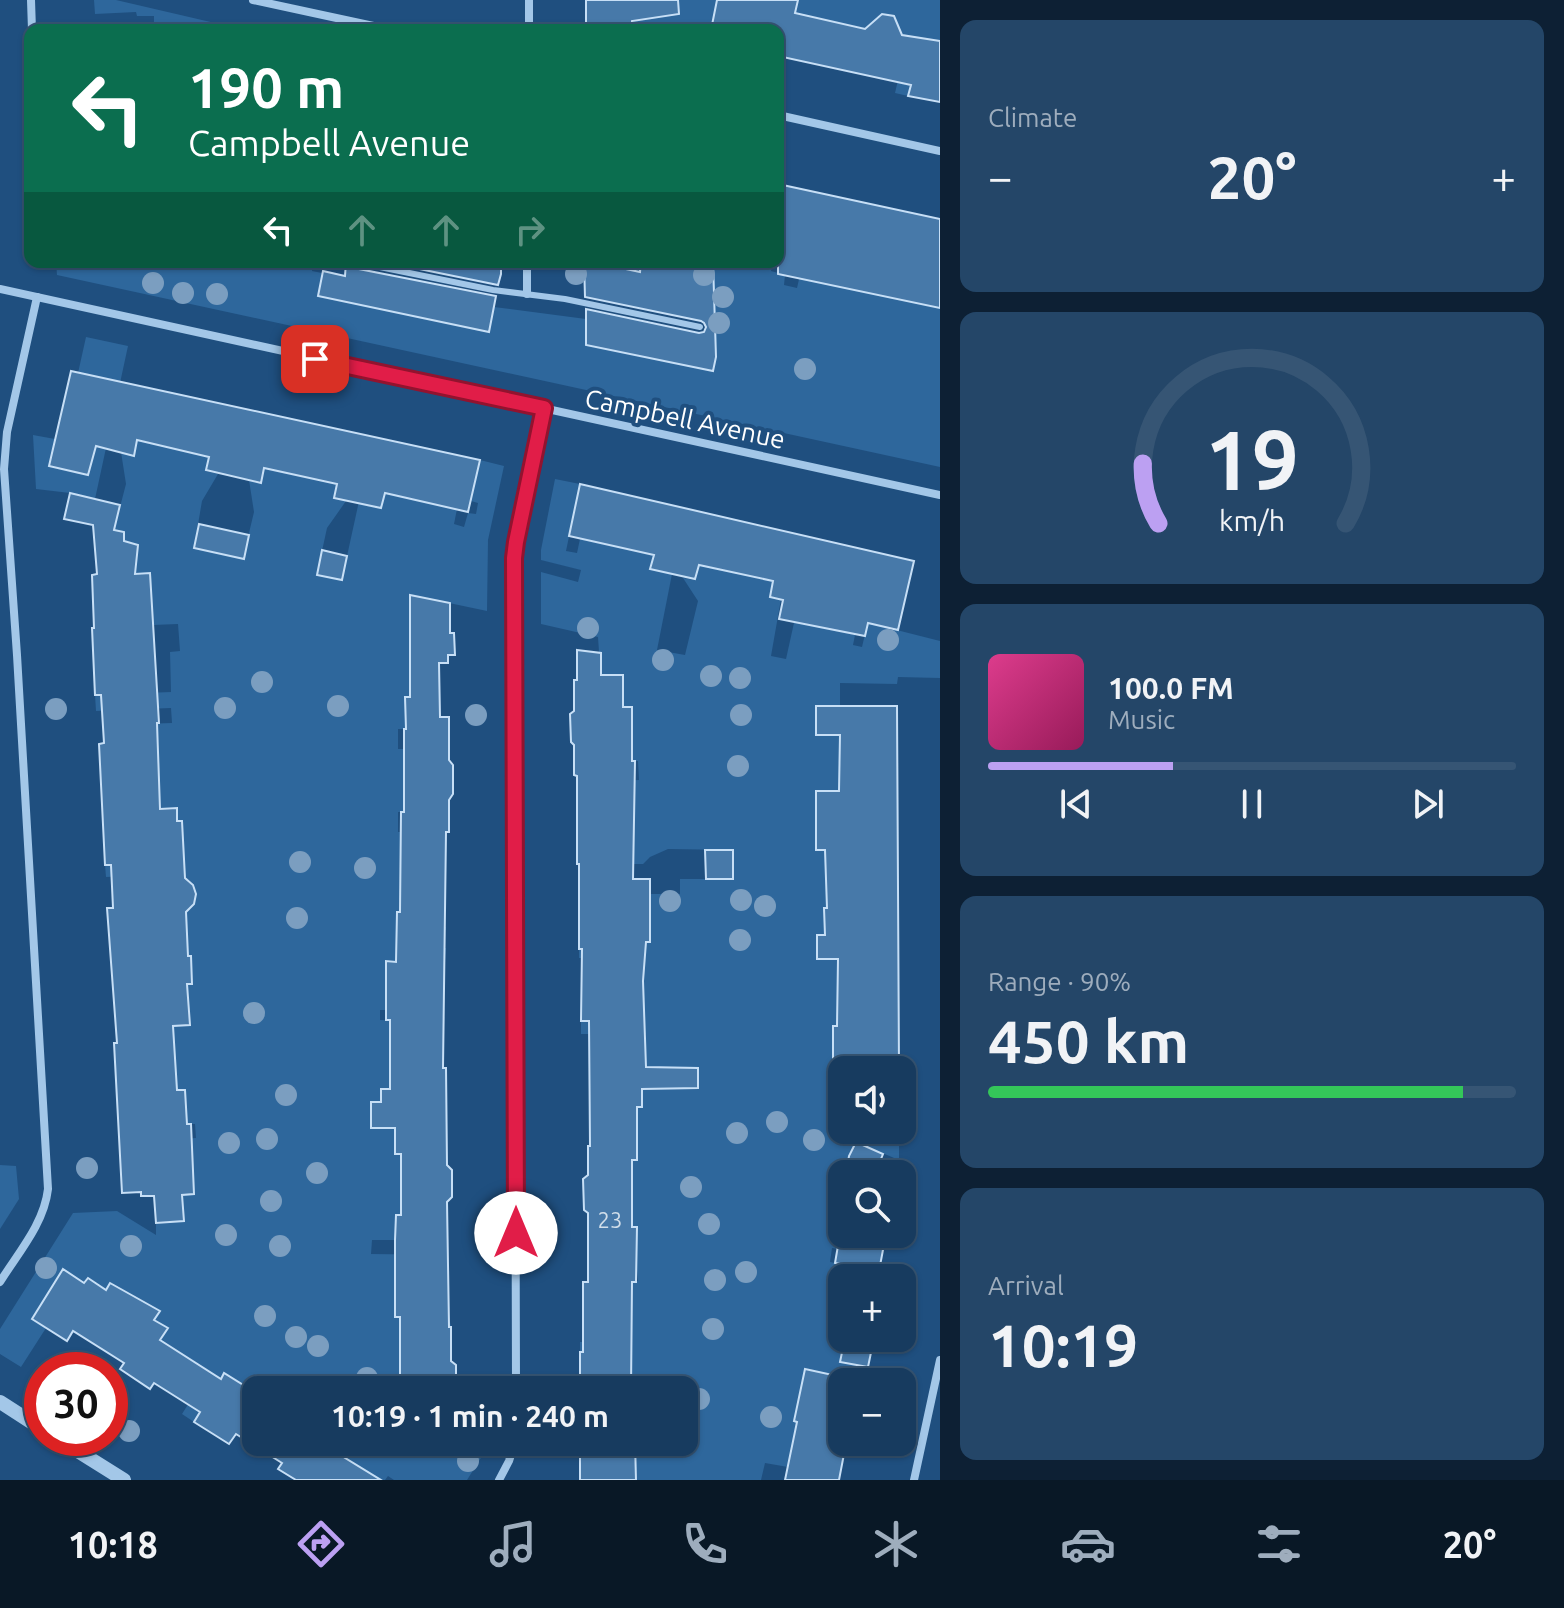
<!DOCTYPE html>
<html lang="en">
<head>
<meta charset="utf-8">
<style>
	body { margin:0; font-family:Ubuntu,sans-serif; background:#244668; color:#f1f3f6; height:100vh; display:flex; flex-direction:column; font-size:30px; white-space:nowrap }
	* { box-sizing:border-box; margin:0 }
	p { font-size:26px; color:#9eadbd }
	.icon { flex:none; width:44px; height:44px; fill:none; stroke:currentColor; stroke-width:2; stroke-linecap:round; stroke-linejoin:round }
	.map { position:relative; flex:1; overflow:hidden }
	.details { display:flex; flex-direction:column; gap:20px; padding:20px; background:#0d2034; width:624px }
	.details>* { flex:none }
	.top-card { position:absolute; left:24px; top:24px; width:760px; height:244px; border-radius:16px; box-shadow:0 2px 6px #0004,0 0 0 2px #365574; background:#0b6e4f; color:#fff; overflow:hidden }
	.fabs { position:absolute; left:828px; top:1056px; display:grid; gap:16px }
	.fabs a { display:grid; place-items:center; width:88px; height:88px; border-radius:16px; background:#173b5f; box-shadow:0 2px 6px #0004,0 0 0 2px #365574; font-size:40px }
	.speed { position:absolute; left:24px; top:1352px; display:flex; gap:16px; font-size:40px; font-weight:700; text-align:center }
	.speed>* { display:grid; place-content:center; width:104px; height:104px; border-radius:50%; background:#173b5f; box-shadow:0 2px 6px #0004,0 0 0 2px #365574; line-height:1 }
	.speed .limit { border:12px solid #d22; background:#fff; color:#111 }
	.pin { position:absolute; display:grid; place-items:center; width:68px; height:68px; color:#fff; margin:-34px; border-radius:16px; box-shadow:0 4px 12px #0006 }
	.me { position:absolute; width:88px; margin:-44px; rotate:0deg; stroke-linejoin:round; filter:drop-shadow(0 0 6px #0008) }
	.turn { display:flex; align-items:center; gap:28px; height:168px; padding:0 32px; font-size:36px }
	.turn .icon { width:104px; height:104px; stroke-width:2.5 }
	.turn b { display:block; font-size:56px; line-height:68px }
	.lanes { display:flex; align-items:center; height:76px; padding:0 32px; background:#0003; justify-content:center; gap:40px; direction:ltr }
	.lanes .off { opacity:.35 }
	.big { font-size:60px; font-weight:600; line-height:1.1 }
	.details .widget { flex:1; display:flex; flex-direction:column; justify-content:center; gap:12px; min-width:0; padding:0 28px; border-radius:16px; background:#244668 }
	.details .dial { align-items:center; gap:0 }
	.dial svg { height:208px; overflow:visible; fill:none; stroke:#365574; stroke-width:7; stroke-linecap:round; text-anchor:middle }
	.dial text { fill:#f1f3f6; stroke:none }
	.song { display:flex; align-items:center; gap:24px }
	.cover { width:96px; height:96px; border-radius:12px; background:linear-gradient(135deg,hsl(330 70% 55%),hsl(330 70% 35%)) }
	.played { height:8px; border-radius:4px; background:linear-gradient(90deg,#bca0f2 35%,#365574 35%) }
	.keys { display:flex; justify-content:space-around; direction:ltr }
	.heat { display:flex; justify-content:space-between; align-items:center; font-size:44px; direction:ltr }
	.charge { height:12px; border-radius:6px; background:linear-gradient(90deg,#34c759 90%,#365574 0) }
	.trip { position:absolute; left:242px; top:1376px; width:456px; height:80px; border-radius:16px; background:#173b5f; box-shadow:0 2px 6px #0004,0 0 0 2px #365574; font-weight:600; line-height:80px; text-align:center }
	.tabs { display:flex; height:128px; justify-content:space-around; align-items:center; background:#091826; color:#9eadbd }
	.tabs .icon { width:56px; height:56px }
	.tabs .selected { color:#bca0f2 }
	.tabs b { font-size:36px; color:#f1f3f6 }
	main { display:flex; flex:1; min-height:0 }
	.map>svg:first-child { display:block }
	.green { fill:#2e679c }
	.building { fill:#4779a9; stroke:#c7dff6; stroke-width:2 }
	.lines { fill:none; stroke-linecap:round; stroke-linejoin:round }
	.service { stroke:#a3c7e8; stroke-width:6 }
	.minor { stroke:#a3c7e8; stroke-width:8 }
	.tertiary { stroke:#a3c7e8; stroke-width:14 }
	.tree { fill:#7b9ec0 }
	.route-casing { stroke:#92132f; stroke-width:20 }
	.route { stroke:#e11d48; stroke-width:14 }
	.labels { text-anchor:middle; stroke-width:8; stroke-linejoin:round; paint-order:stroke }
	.number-label { font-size:22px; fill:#d1deea }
	.street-label { font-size:26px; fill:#fff; stroke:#1f4f7f }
</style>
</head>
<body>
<main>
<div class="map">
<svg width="940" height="1480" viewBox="0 0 940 1480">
	<rect width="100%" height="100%" fill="#1f4f7f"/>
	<!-- green -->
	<g class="green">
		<polygon points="94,0 116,0 245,30 154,30 154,16 137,16 136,12 95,14"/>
		<polygon points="655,0 717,0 711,30 632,30 632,18"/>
		<polygon points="798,0 940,0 940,41 929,39 918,49 908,96 895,93 898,80 894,16 882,14 879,17 876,31 814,17 804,58 795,13"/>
		<polygon points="56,262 313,262 312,271 322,273 318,296 489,332 494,307 586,319 587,345 713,371 716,357 713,287 593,262 728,262 737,264 738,262 773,262 771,271 785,275 784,285 797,288 803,262 940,298 940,467 57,275"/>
		<polygon points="86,337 128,346 95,499 70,493 36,489 33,435 55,439 50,466 72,471 78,373"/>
		<polygon points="373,437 383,439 368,505 381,508 385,493 457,509 454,524 464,527 468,513 476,514 478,503 471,501 480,460 504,466 488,540 487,611 411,595 410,679 428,729 398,729 398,749 404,749 404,812 398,812 398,832 429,832 400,912 397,912 397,927 446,927 446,930 406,931 406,947 446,948 445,962 387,962 389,1010 380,1010 380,1020 409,1021 390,1039 390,1089 381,1089 381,1097 395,1102 371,1102 371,1128 395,1128 395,1153 401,1154 401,1215 396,1215 395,1240 372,1240 371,1254 448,1255 448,1259 396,1259 449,1317 451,1327 400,1327 400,1384 426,1384 426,1390 256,1390 256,1393 225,1373 194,1422 182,1414 209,1371 160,1340 168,1329 154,1320 160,1311 140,1299 113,1341 101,1298 101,1286 88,1278 84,1283 63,1269 32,1319 46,1328 21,1367 0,1354 0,1329 73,1213 117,1211 156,1235 156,1223 184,1221 182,1195 194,1194 192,1149 120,1152 119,1142 196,1138 195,1124 187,1124 185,1090 177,1090 174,1047 160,1047 187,984 192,983 191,957 155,958 186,910 194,904 196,899 196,894 193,885 184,880 184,873 106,877 105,865 184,861 182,822 177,821 177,809 160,809 159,773 143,756 159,754 158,737 143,737 142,724 172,723 171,708 96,711 95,695 171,692 170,652 180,651 178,624 153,625 150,574 136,574 135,557 137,556 138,545 131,542 124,543 124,532 114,530 126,484 121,452 134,455 137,440 209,457 206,471 218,474 202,501 194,548 243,558 254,512 249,480 261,483 264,468 337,484 334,498 346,501 327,528 317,574 342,579"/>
		<polygon points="555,479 580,484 566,551 577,553 580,539 654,555 651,569 672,574 657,650 685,655 698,601 683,578 695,580 699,564 773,581 781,599 771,656 786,659 813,537 822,540 810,596 839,610 834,630 855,635 853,645 862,647 869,617 877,625 940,641 940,678 898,677 897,684 840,683 840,709 835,706 816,706 816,734 835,735 840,732 840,756 897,757 897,770 840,770 840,794 816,841 816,849 825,850 825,862 841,862 827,892 827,908 824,909 824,935 844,959 838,978 837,1016 870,1026 833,1027 833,1058 842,1070 842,1096 833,1096 832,1106 842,1107 842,1130 899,1130 899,1160 856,1142 850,1155 846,1174 842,1174 842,1224 837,1249 832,1248 830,1262 879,1271 878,1278 842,1278 842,1302 836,1301 832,1320 842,1323 842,1338 845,1338 844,1340 872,1349 872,1351 843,1346 840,1361 858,1365 856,1380 805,1369 794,1420 822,1427 820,1438 847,1444 844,1454 793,1443 788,1467 765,1463 761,1480 636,1480 635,1442 684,1442 684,1390 634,1390 634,1379 624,1379 611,1352 580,1352 580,1342 583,1342 632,1282 638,1281 637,1270 595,1270 637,1228 632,1227 632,1160 594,1118 589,1118 589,1107 641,1107 642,1089 646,1067 646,1034 581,1034 581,1021 639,1022 643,959 579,958 579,949 645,949 646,942 650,941 650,894 680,894 680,879 733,879 733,850 668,849 650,857 643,864 624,864 634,844 634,811 613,781 639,780 638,761 620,761 632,707 619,707 612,680 577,670 601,670 601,653 599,652 598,637 541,624 541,572 578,582 581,570 541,560 541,550"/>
		<polygon points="0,1165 16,1166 19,1199 0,1229"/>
		<polygon points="319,1442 484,1442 489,1445 467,1480 394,1480 388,1476 385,1480 339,1480 350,1462"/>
	</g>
	<!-- building -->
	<g class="building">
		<polygon points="586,0 678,0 679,14 632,21 632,30 586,30"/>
		<polygon points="717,0 798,0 795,13 865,29 882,14 894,16 902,35 940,41 940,102 908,96 911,85 778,56 778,30 711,30"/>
		<polygon points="778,184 940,219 940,308 778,274"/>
		<polygon points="346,262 349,262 354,268 496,296 489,332 318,296 323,271 345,276"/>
		<polygon points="385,262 501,262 501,274 498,285"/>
		<polygon points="584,262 593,262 640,272 641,262 713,262 716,357 713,371 586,345 586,309 699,333 704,332 706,327 704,323 701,321 585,297"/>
		<polygon points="71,371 480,460 468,512 385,493 381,508 334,498 337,484 264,468 261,483 206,470 209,457 137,440 134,456 96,446 88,475 49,466"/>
		<polygon points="580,484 914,561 898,630 868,623 865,636 779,619 783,600 770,597 773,581 699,565 695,579 650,569 654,555 569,536"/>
		<polygon points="70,493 120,505 114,530 124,532 124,541 138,545 135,574 150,573 159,723 157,723 160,809 177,808 177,821 182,821 185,878 193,885 196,894 194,904 186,912 188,956 191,956 192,984 187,984 190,1025 173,1026 177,1090 185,1090 187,1124 191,1124 194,1194 182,1195 184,1221 156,1223 154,1196 141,1196 141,1192 122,1193 114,1043 117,1043 107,908 113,908 111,865 105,865 99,744 104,743 101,695 95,695 92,628 94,628 92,575 97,574 93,525 64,519"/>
		<polygon points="199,524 249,535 244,559 194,548"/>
		<polygon points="322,550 347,556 342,580 317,575"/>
		<polygon points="410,595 450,603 450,633 454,633 455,655 448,655 448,663 439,663 440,717 449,717 449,760 453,765 453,794 449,800 449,832 446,832 443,1068 446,1068 447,1165 452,1170 452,1197 447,1202 449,1327 451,1327 451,1361 456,1365 456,1380 446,1390 426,1390 426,1384 400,1384 400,1317 395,1317 395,1240 396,1215 401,1215 401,1154 395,1154 395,1128 371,1128 371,1102 381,1102 381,1089 390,1089 390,1020 386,1020 386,961 396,962 397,912 400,912 401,812 404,812 404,729 406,729 405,697 410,697"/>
		<polygon points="577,650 601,653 601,675 623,675 623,707 632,707 632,761 635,761 633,879 650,879 650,942 646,942 643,981 646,1067 698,1068 698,1088 642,1089 642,1107 637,1107 637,1160 632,1160 632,1227 637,1227 636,1282 632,1282 631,1390 580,1390 580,1352 583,1352 583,1282 588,1282 588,1213 584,1210 583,1179 588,1175 588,1146 590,1146 589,1021 581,1021 582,949 579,949 579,864 577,864 577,776 574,775 574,745 571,742 570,714 574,711 574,680 577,680"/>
		<polygon points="816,706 897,706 899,1070 833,1070 833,1026 837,1026 838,959 817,959 817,935 825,935 824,908 827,908 825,850 816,850 816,791 839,791 840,735 816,735"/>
		<polygon points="705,850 733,850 733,879 706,879"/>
		<polygon points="856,1142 883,1154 875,1174 846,1174 849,1156"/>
		<polygon points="840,1234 886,1234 879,1271 835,1263"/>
		<polygon points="63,1269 84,1283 88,1278 106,1290 110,1283 160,1311 154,1320 168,1328 160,1340 221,1379 224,1373 256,1393 256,1442 319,1442 381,1480 296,1480 278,1469 282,1463 236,1434 229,1444 194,1422 200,1412 154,1383 150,1389 120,1369 124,1363 73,1331 67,1341 32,1319"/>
		<polygon points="845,1338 874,1338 868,1367 840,1362"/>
		<polygon points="805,1369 842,1377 842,1454 844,1454 839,1480 785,1480 797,1422 794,1421"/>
		<polygon points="580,1442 635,1442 636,1480 580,1480"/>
	</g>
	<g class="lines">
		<!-- service -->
		<polyline class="service" points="355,262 493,290 565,299 700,327"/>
		<!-- minor -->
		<g class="minor">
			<polyline points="31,0 32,30"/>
			<polyline points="253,0 392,30"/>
			<polyline points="529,0 529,30"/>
			<polyline points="778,115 940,151"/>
			<polyline points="0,289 940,495"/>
			<polyline points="527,294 527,262"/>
			<path d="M0,1282C18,1253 44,1224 48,1189L17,655L4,469L7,432L37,297"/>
			<polyline points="516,1390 514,577 516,542 544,408"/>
			<polyline points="499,1480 509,1461 515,1442"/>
			<polyline points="914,1480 940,1360"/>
		</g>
		<!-- tertiary -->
		<g class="tertiary">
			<polyline points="0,1402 42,1429"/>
			<polyline points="57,1438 124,1480"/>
		</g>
	</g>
	<!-- trees -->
	<g class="tree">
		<circle cx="576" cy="274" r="11"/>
		<circle cx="704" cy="275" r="11"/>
		<circle cx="153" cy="283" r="11"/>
		<circle cx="183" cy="293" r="11"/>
		<circle cx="217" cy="294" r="11"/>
		<circle cx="723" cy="297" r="11"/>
		<circle cx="719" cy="323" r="11"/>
		<circle cx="805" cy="369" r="11"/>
		<circle cx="588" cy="628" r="11"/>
		<circle cx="888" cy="640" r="11"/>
		<circle cx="663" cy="660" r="11"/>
		<circle cx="711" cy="676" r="11"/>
		<circle cx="740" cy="678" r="11"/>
		<circle cx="262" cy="682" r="11"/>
		<circle cx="338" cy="706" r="11"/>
		<circle cx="225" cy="708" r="11"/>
		<circle cx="56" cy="709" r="11"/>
		<circle cx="476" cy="715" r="11"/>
		<circle cx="741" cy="715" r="11"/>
		<circle cx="738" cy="766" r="11"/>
		<circle cx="300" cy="862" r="11"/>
		<circle cx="365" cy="868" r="11"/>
		<circle cx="741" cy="900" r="11"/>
		<circle cx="670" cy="901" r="11"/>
		<circle cx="765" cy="906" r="11"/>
		<circle cx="297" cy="918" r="11"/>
		<circle cx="740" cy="940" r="11"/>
		<circle cx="254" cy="1013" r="11"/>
		<circle cx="286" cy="1095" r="11"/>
		<circle cx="777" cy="1122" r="11"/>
		<circle cx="737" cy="1133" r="11"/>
		<circle cx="267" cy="1139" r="11"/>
		<circle cx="814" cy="1140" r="11"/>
		<circle cx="229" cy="1143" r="11"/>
		<circle cx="87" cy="1168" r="11"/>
		<circle cx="317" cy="1173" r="11"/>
		<circle cx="691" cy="1187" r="11"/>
		<circle cx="271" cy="1201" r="11"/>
		<circle cx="709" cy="1224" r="11"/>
		<circle cx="226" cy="1235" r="11"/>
		<circle cx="131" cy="1246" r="11"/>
		<circle cx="280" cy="1246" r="11"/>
		<circle cx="46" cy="1268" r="11"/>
		<circle cx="746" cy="1272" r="11"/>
		<circle cx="715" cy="1280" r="11"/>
		<circle cx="265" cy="1316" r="11"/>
		<circle cx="713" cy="1329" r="11"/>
		<circle cx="296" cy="1337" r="11"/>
		<circle cx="318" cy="1346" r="11"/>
		<circle cx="367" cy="1378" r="11"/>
		<circle cx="699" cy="1399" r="11"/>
		<circle cx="771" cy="1417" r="11"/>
		<circle cx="129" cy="1431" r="11"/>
		<circle cx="468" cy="1461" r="11"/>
	</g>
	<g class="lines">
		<!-- route casing -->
		<g class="route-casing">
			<polyline id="route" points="315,359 544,408 516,542 514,558 516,1233"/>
		</g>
		<!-- route -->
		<use href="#route" class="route"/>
	</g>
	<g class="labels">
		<!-- number labels -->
		<g class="number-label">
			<text x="610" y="1228">23</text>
		</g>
		<!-- street labels -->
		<g class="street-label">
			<text transform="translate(685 419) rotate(12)" y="9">Campbell Avenue</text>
		</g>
	</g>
</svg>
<div class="fabs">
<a><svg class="icon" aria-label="sound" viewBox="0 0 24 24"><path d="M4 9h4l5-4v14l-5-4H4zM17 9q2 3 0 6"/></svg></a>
<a><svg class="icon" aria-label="search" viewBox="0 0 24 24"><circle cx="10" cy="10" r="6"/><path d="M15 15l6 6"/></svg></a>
<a>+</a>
<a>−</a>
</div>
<div class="speed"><div class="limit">30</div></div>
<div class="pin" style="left:315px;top:359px;background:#d93025"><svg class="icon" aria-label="arrive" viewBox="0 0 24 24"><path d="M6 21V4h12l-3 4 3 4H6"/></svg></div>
<svg class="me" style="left:516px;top:1233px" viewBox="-20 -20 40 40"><circle r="19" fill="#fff"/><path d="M0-13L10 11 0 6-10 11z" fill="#e11d48"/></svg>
<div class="trip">10:19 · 1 min · 240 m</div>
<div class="top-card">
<div class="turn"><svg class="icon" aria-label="left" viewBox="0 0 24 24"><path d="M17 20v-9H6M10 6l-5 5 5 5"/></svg><div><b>190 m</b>Campbell Avenue</div></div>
<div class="lanes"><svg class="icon" aria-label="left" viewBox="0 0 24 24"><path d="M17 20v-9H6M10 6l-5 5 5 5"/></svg><svg class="icon off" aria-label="ahead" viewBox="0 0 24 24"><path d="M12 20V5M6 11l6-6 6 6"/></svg><svg class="icon off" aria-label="ahead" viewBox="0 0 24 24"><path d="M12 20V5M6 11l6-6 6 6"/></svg><svg class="icon off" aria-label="right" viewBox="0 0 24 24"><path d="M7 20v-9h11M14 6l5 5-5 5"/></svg></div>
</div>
</div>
<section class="details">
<div class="widget"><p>Climate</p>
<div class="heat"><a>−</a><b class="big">20°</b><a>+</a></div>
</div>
<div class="widget dial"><svg viewBox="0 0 100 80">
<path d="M14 69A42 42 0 1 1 86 69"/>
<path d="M14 69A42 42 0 0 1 8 46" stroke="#bca0f2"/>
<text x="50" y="56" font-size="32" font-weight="700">19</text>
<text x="50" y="72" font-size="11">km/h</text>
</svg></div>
<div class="widget">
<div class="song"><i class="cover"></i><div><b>100.0 FM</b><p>Music</p></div></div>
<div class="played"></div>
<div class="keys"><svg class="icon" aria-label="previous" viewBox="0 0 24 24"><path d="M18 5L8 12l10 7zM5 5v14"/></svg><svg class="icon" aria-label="pause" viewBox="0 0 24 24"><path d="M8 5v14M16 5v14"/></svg><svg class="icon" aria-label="next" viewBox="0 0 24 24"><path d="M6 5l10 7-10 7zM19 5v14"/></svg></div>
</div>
<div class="widget"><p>Range · 90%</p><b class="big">450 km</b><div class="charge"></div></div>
<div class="widget"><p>Arrival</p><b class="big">10:19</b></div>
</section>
</main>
<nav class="tabs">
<b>10:18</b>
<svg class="icon selected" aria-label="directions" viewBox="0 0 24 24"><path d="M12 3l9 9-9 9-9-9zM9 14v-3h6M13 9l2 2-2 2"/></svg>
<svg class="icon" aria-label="music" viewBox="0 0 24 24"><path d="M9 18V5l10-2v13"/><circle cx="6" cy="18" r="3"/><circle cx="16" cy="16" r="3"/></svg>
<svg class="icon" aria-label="phone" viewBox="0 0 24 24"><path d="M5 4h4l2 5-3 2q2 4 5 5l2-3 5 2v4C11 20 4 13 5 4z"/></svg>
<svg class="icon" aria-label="climate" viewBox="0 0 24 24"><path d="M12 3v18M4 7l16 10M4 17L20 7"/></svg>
<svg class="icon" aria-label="car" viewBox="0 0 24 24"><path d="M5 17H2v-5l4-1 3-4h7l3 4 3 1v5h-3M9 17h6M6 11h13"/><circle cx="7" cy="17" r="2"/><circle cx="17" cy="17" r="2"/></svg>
<svg class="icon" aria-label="filters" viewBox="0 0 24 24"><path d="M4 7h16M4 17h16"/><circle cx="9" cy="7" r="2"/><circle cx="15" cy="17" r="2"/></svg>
<b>20°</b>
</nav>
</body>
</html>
